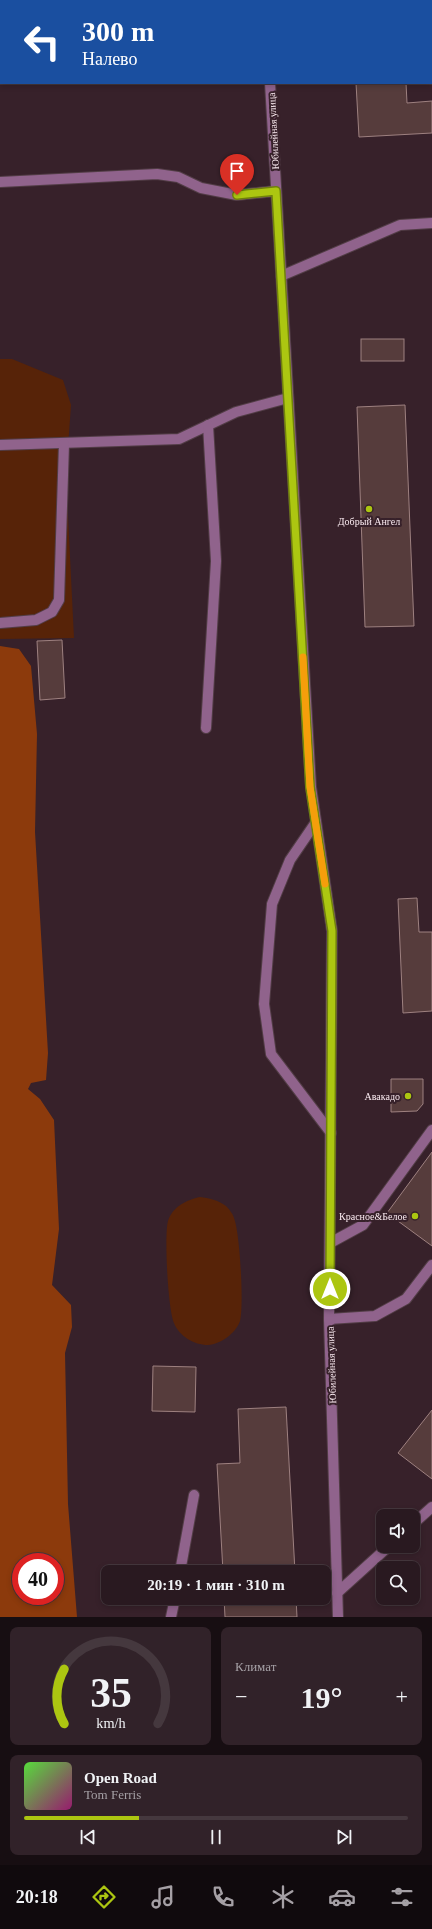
<!DOCTYPE html>
<html lang="ru">
<head>
<meta charset="utf-8">
<style>
	body { margin:0; font-family:Georgia,serif; background:#312229; color:#f1f3f6; height:100vh; display:flex; flex-direction:column; font-size:15px; white-space:nowrap }
	* { box-sizing:border-box; margin:0 }
	p { font-size:13px; color:#a5a0a5 }
	.icon { flex:none; width:22px; height:22px; fill:none; stroke:currentColor; stroke-width:2; stroke-linecap:round; stroke-linejoin:round }
	.map { position:relative; height:1617px; overflow:hidden }
	.drawer { display:flex; flex-direction:column; gap:10px; padding:10px; background:#170e12; flex:1 }
	.drawer>* { flex:none }
	.guide { position:absolute; left:0px; top:0px; width:432px; height:84px; box-shadow:0 2px 6px #0003,0 0 0 1px #45383e; background:#1a4fa0; color:#fff; overflow:hidden }
	.buttons { position:absolute; left:376px; top:1509px; display:grid; gap:8px }
	.buttons a { display:grid; place-items:center; width:44px; height:44px; border-radius:8px; background:#291920; box-shadow:0 2px 6px #0003,0 0 0 1px #45383e; font-size:20px }
	.speed { position:absolute; left:12px; top:1553px; display:flex; gap:8px; font-size:20px; font-weight:700; text-align:center }
	.speed>* { display:grid; place-content:center; width:52px; height:52px; border-radius:50%; background:#291920; box-shadow:0 2px 6px #0003,0 0 0 1px #45383e; line-height:1 }
	.speed .limit { border:6px solid #d22; background:#fff; color:#111 }
	.pin { position:absolute; display:grid; place-items:center; width:34px; height:34px; color:#fff; margin:-41px -17px; border-radius:50% 50% 50% 0; rotate:-45deg; box-shadow:0 0 4px #0007 }
	.pin .icon { rotate:45deg }
	.me { position:absolute; width:44px; margin:-22px; rotate:0deg; stroke-linejoin:round; filter:drop-shadow(0 0 3px #0008) }
	.turn { display:flex; align-items:center; gap:14px; height:84px; padding:0 16px; font-size:18px }
	.turn .icon { width:52px; height:52px; stroke-width:2.5 }
	.turn b { display:block; font-size:28px; line-height:34px }
	.big { font-size:30px; font-weight:800; line-height:1.1 }
	.drawer .tile { flex:1; display:flex; flex-direction:column; justify-content:center; gap:6px; min-width:0; padding:0 14px; border-radius:8px; background:#312229 }
	.drawer .dial { align-items:center; gap:0 }
	.dial svg { height:104px; overflow:visible; fill:none; stroke:#45383e; stroke-width:7; stroke-linecap:round; text-anchor:middle }
	.dial text { fill:#f1f3f6; stroke:none }
	.song { display:flex; align-items:center; gap:12px }
	.cover { width:48px; height:48px; border-radius:6px; background:linear-gradient(135deg,hsl(110 70% 55%),hsl(320 70% 35%)) }
	.played { height:4px; border-radius:2px; background:linear-gradient(90deg,#acc611 30%,#45383e 30%) }
	.keys { display:flex; justify-content:space-around; direction:ltr }
	.heat { display:flex; justify-content:space-between; align-items:center; font-size:22px; direction:ltr }
	.drawer .tiles { flex:1; display:grid; gap:10px; grid-template-columns:1fr 1fr }
	.tile:last-child { grid-column:span 2 }
	.trip { position:absolute; left:101px; top:1565px; width:230px; height:40px; border-radius:8px; background:#291920; box-shadow:0 2px 6px #0003,0 0 0 1px #45383e; font-weight:800; line-height:40px; text-align:center }
	.tabs { display:flex; height:64px; justify-content:space-around; align-items:center; background:#100a0d; color:#a5a0a5 }
	.tabs .icon { width:28px; height:28px }
	.tabs .on { color:#acc611 }
	.tabs b { font-size:18px; color:#f1f3f6 }
	.map>svg:first-child { display:block }
	.green { fill:#572308 }
	.forest { fill:#8c3a0c; fill-rule:evenodd }
	.building { fill:#563c3c; stroke:#9e8180 }
	.lines { fill:none; stroke-linecap:round; stroke-linejoin:round }
	.minor-casing { stroke:#523d46; stroke-width:12 }
	.minor { stroke:#90638c; stroke-width:10 }
	.route-casing { stroke:#70810b; stroke-width:10 }
	.route { stroke:#acc611; stroke-width:7 }
	.slow { stroke:#f59e0b; stroke-width:7 }
	.poi-dot { fill:#acc611; stroke:#37212a; stroke-width:1.5 }
	.labels { text-anchor:middle; stroke-width:4; stroke-linejoin:round; paint-order:stroke }
	.street-label { font-size:10px; fill:#faeaf0; stroke:#37212a }
	.poi-label { font-size:10px; fill:#faeaf0; stroke:#37212a; text-anchor:end }
</style>
</head>
<body>
<div class="map">
<svg width="432" height="1617" viewBox="0 0 432 1617">
	<rect width="100%" height="100%" fill="#37212a"/>
	<!-- green -->
	<g class="green">
		<polygon points="0,359 12,359 63,380 71,405 66,475 74,638 0,639"/>
		<path d="M200,1197C209,1198 218,1200 226,1206C229,1209 233,1214 234,1218C240,1233 244,1305 240,1321C236,1333 221,1344 208,1345C194,1345 179,1336 174,1323C168,1310 164,1235 168,1221C173,1206 187,1200 200,1197Z"/>
	</g>
	<!-- forest -->
	<path class="forest" d="M0,646L19,649L31,666L37,734L35,832L48,1053L46,1080L31,1083L28,1089L40,1099L54,1120L59,1229L52,1285L71,1305L72,1327L65,1353L68,1504L77,1617H0ZM21,1562H55V1596H21Z"/>
	<!-- building -->
	<g class="building">
		<polygon points="356,83 406,83 407,103 432,101 432,133 359,137"/>
		<rect x="361" y="339" width="43" height="22"/>
		<polygon points="405,405 414,626 365,627 357,407"/>
		<polygon points="62,640 65,698 40,700 37,641"/>
		<polygon points="417,898 419,932 432,932 432,1011 403,1013 398,899"/>
		<polygon points="391,1079 423,1079 423,1104 417,1111 391,1112"/>
		<polygon points="432,1152 432,1246 387,1213"/>
		<polygon points="153,1366 196,1367 195,1412 152,1411"/>
		<polygon points="286,1407 295,1572 223,1572 217,1464 240,1463 238,1409"/>
		<polygon points="432,1410 432,1479 398,1453"/>
		<polygon points="224,1598 296,1598 297,1617 225,1617"/>
	</g>
	<g class="lines">
		<!-- minor casing -->
		<g class="minor-casing">
			<g id="minor">
				<polyline points="265,0 265,1"/>
				<polyline points="431,44 432,45"/>
				<polyline points="270,83 311,787 332,931 329,1319 338,1617"/>
				<polyline points="0,182 157,174 178,177 201,188 237,195 276,191"/>
				<polyline points="281,276 400,225 432,223"/>
				<polyline points="0,445 179,439 236,412 288,398"/>
				<polyline points="0,623 36,620 52,612 59,600 64,444"/>
				<polyline points="206,728 216,561 208,425"/>
				<polyline points="316,822 290,860 272,904 264,1004 271,1054 331,1133"/>
				<polyline points="330,1243 363,1225 432,1130"/>
				<polyline points="329,1319 375,1316 406,1299 432,1265"/>
				<polyline points="413,1524 432,1507"/>
				<polyline points="180,1572 194,1495"/>
				<polyline points="337,1593 389,1546"/>
				<polyline points="171,1617 175,1598"/>
			</g>
		</g>
		<!-- minor -->
		<use href="#minor" class="minor"/>
	</g>
	<g class="lines">
		<!-- route casing -->
		<g class="route-casing">
			<polyline id="route" points="237,195 276,191 310,787 332,931 330,1289"/>
		</g>
		<!-- route -->
		<use href="#route" class="route"/>
		<!-- slow -->
		<polyline class="slow" points="303,657 310,787 325,884"/>
	</g>
	<!-- markers -->
	<g class="poi-dot">
		<circle cx="369" cy="509" r="4"/>
		<circle cx="408" cy="1096" r="4"/>
		<circle cx="415" cy="1216" r="4"/>
	</g>
	<g class="labels">
		<!-- street labels -->
		<g class="street-label">
			<text transform="translate(273 131) rotate(-93)" y="4">Юбилейная улица</text>
			<text transform="translate(331 1365) rotate(-92)" y="4">Юбилейная улица</text>
		</g>
		<!-- poi labels -->
		<g class="poi-label">
			<text x="369" y="525" text-anchor="middle">Добрый Ангел</text>
			<text x="400" y="1100">Авакадо</text>
			<text x="407" y="1220">Красное&amp;Белое</text>
		</g>
	</g>
</svg>
<div class="buttons">
<a><svg class="icon" aria-label="sound" viewBox="0 0 24 24"><path d="M4 9h4l5-4v14l-5-4H4zM17 9q2 3 0 6"/></svg></a>
<a><svg class="icon" aria-label="search" viewBox="0 0 24 24"><circle cx="10" cy="10" r="6"/><path d="M15 15l6 6"/></svg></a>
</div>
<div class="speed"><div class="limit">40</div></div>
<div class="pin" style="left:237px;top:195px;background:#d93025"><svg class="icon" aria-label="arrive" viewBox="0 0 24 24"><path d="M6 21V4h12l-3 4 3 4H6"/></svg></div>
<svg class="me" style="left:330px;top:1289px" viewBox="-20 -20 40 40"><circle r="17" fill="#acc611" stroke="#fff" stroke-width="3"/><path d="M0-11L8 9 0 5-8 9z" fill="#fff"/></svg>
<div class="trip">20:19 · 1 мин · 310 m</div>
<div class="guide">
<div class="turn"><svg class="icon" aria-label="left" viewBox="0 0 24 24"><path d="M17 20v-9H6M10 6l-5 5 5 5"/></svg><div><b>300 m</b>Налево</div></div>
</div>
</div>
<section class="drawer">
<div class="tiles">
<div class="tile dial"><svg viewBox="0 0 100 80">
<path d="M14 69A42 42 0 1 1 86 69"/>
<path d="M14 69A42 42 0 0 1 14 27" stroke="#acc611"/>
<text x="50" y="56" font-size="32" font-weight="700">35</text>
<text x="50" y="72" font-size="11">km/h</text>
</svg></div>
<div class="tile"><p>Климат</p>
<div class="heat"><a>−</a><b class="big">19°</b><a>+</a></div>
</div>
<div class="tile">
<div class="song"><i class="cover"></i><div><b>Open Road</b><p>Tom Ferris</p></div></div>
<div class="played"></div>
<div class="keys"><svg class="icon" aria-label="previous" viewBox="0 0 24 24"><path d="M18 5L8 12l10 7zM5 5v14"/></svg><svg class="icon" aria-label="pause" viewBox="0 0 24 24"><path d="M8 5v14M16 5v14"/></svg><svg class="icon" aria-label="next" viewBox="0 0 24 24"><path d="M6 5l10 7-10 7zM19 5v14"/></svg></div>
</div>
</div>
</section>
<nav class="tabs">
<b>20:18</b>
<svg class="icon on" aria-label="directions" viewBox="0 0 24 24"><path d="M12 3l9 9-9 9-9-9zM9 14v-3h6M13 9l2 2-2 2"/></svg>
<svg class="icon" aria-label="music" viewBox="0 0 24 24"><path d="M9 18V5l10-2v13"/><circle cx="6" cy="18" r="3"/><circle cx="16" cy="16" r="3"/></svg>
<svg class="icon" aria-label="phone" viewBox="0 0 24 24"><path d="M5 4h4l2 5-3 2q2 4 5 5l2-3 5 2v4C11 20 4 13 5 4z"/></svg>
<svg class="icon" aria-label="climate" viewBox="0 0 24 24"><path d="M12 3v18M4 7l16 10M4 17L20 7"/></svg>
<svg class="icon" aria-label="car" viewBox="0 0 24 24"><path d="M5 17H2v-5l4-1 3-4h7l3 4 3 1v5h-3M9 17h6M6 11h13"/><circle cx="7" cy="17" r="2"/><circle cx="17" cy="17" r="2"/></svg>
<svg class="icon" aria-label="filters" viewBox="0 0 24 24"><path d="M4 7h16M4 17h16"/><circle cx="9" cy="7" r="2"/><circle cx="15" cy="17" r="2"/></svg>
</nav>
</body>
</html>
